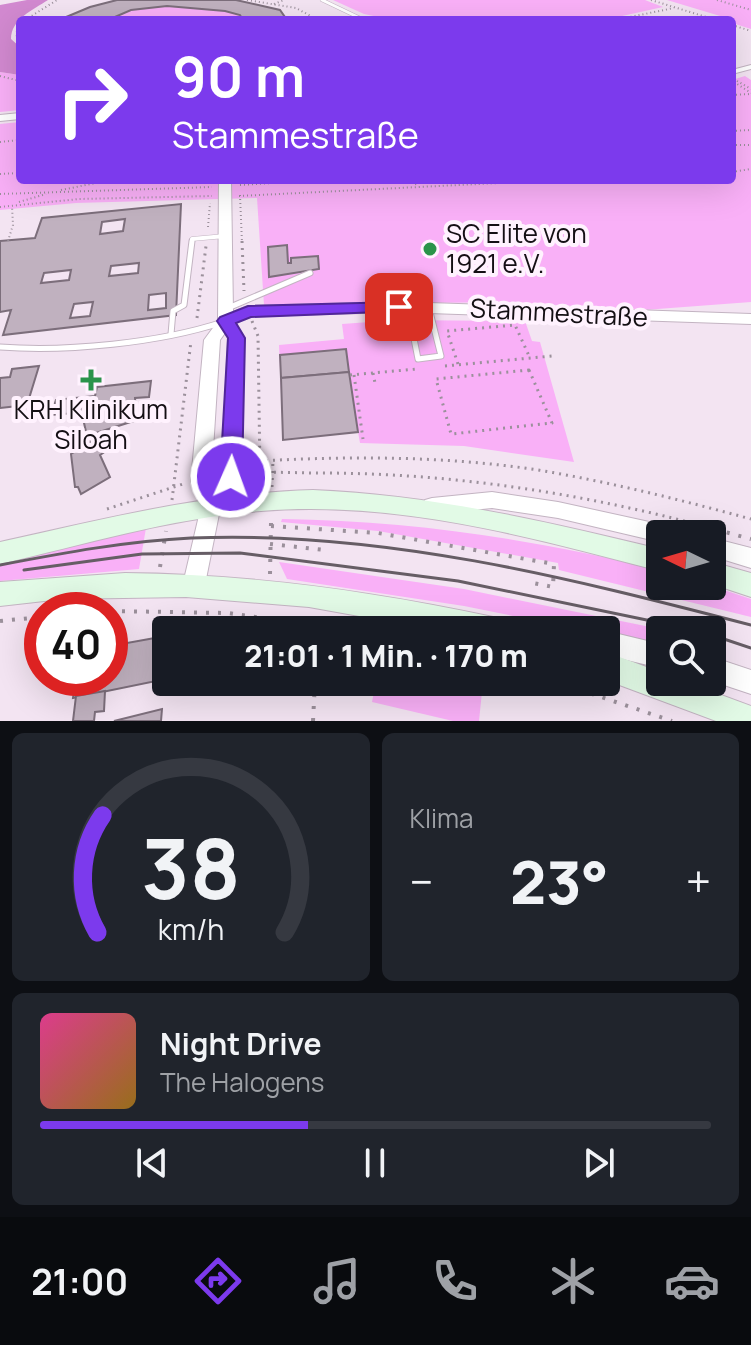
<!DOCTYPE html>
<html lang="de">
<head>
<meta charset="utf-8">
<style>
	body { margin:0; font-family:Manrope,sans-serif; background:#20242c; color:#f1f3f6; height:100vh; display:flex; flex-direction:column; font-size:30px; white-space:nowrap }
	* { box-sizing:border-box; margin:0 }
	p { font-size:26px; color:#9ea1a6 }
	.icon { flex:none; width:44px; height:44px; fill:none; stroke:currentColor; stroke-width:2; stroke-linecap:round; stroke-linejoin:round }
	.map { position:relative; height:721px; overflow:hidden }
	.details { display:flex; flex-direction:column; gap:12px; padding:12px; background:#0d0f14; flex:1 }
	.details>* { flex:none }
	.guide { position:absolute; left:16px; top:16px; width:720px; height:168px; border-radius:8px; box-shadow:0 8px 32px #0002; background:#7c3aed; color:#fff; overflow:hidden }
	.needle { width:52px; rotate:275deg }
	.fabs { position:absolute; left:646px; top:520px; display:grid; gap:16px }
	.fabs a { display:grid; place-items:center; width:80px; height:80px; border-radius:8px; background:#171b24; box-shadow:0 8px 32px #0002; font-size:40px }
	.speed { position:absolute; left:24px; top:592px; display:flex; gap:16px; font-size:40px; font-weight:700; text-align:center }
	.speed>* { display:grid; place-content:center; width:104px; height:104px; border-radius:50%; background:#171b24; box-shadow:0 8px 32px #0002; line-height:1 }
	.speed .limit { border:12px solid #d22; background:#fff; color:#111 }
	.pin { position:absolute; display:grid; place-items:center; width:68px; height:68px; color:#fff; margin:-34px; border-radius:16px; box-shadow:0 4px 12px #0006 }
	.me { position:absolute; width:88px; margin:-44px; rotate:2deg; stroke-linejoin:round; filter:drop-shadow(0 0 6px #0008) }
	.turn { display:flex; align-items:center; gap:28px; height:168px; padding:0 24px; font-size:36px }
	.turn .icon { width:104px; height:104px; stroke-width:2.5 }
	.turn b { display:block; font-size:56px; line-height:68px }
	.big { font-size:60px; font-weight:800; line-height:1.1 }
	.details .tile { flex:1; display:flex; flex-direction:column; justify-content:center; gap:12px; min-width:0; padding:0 28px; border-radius:12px; background:#20242c }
	.details .dial { align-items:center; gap:0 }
	.dial svg { height:208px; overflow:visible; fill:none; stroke:#363941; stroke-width:7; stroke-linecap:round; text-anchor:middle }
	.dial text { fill:#f1f3f6; stroke:none }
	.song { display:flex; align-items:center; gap:24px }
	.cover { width:96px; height:96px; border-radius:12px; background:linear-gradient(135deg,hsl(330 70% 55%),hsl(40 70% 35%)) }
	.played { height:8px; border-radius:4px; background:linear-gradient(90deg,#7c3aed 40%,#363941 40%) }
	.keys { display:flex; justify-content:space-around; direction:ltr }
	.heat { display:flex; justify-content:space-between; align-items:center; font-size:44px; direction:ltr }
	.details .tiles { flex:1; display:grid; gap:12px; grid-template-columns:1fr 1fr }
	.tile:last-child { grid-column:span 2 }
	.trip { position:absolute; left:152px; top:616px; width:468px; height:80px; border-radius:8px; background:#171b24; box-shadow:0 8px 32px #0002; font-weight:800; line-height:80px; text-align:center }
	.menu { display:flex; height:128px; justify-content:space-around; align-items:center; background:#090b0e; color:#9ea1a6 }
	.menu .icon { width:56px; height:56px }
	.menu .on { color:#7c3aed }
	.menu b { font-size:36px; color:#f1f3f6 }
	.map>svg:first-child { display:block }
	.green { fill:#f9b0f7 }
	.forest { fill:#d289d0 }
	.building { fill:#c0b1bf; stroke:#7c6e7b; stroke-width:2; fill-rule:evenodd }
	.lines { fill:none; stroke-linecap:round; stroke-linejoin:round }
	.service-far2-casing { stroke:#c3b4c2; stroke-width:4 }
	.service-far1-casing { stroke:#c3b4c2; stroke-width:5 }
	.service-casing { stroke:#c3b4c2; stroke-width:7 }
	.minor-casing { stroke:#c3b4c2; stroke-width:2 }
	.tertiary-casing { stroke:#c3b4c2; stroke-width:2 }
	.secondary-casing { stroke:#c3b4c2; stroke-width:2 }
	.path-far2 { stroke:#9b909b; stroke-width:2; stroke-dasharray:1 3; stroke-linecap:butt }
	.path-far1 { stroke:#9b909b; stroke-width:3; stroke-dasharray:2 5; stroke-linecap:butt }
	.path { stroke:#9b909b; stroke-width:4; stroke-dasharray:3 9; stroke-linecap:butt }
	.service-far2 { stroke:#fff; stroke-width:3 }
	.service-far1 { stroke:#fff; stroke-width:4 }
	.service { stroke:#fff; stroke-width:5 }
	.minor { fill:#fff; fill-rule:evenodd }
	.tertiary { fill:#fff; fill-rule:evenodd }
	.secondary { fill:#e2fae6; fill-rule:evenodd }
	.tram { stroke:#665d65; stroke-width:3 }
	.route { fill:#7c3aed; stroke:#51269a; stroke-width:2 }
	.poi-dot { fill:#2a934a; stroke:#fff2fe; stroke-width:3 }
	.labels { text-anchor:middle; stroke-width:8; stroke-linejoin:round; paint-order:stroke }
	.poi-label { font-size:26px; fill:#140f14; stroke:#fff2fe; text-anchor:start }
	.street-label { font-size:26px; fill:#140f14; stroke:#fff2fe }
</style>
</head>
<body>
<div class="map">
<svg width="751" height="721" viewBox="0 0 751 721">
	<rect width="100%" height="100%" fill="#f3e4f2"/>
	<!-- green -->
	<g class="green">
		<polygon points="120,0 236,0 280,10 287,20 59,20 90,7"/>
		<polygon points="333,0 645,0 663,7 604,20 393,20 364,14"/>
		<polygon points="667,0 751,0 751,29 732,23 730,19"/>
		<polygon points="0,72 20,75 20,110 0,112"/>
		<polygon points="745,76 751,80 751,302 644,310 505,302 264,305 257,198 76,203 0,210 0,124 20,122 20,180 732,180 732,80"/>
		<polygon points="397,320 525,321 532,341 540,342 574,462 464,446 360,443 358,432 283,440 279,345 344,339 342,324"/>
		<path d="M282,519C415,521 531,539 660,570V586H712L751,599V617L559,570L558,563L378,531L281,522Z"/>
		<polygon points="146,528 139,569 0,581 0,559"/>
		<polygon points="279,562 464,589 665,630 660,630 660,644 606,635 606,630 582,630 464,606 287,579"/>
		<polygon points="376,682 483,682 479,721 453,721 372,702"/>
	</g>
	<!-- forest -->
	<path class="forest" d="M27,0H48C33,10 11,19 11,39L20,47V75L0,72V5Z"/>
	<!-- building -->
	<g class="building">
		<polygon points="117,0 236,0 280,10 287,20 243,20 240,15 225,11 167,6 131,10 108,20 59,20 90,7"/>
		<path d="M181,204L176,315L3,335L11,310L0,312V241L35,238L42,218ZM125,219L123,231L100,234L102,222ZM139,263L138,273L109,276L111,266ZM71,270L69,280L41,283L44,273ZM166,293V308L148,310L149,295ZM93,302L90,316L70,318L74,304Z"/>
		<polygon points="287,245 288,263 291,263 291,258 318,256 319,269 269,277 268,247"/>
		<polygon points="346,349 349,372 281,378 280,355"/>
		<polygon points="39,366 27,405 0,408 0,378 10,377 12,369"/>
		<polygon points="349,372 358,432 283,440 281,378"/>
		<polygon points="151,381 149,397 135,398 137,420 96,433 97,439 89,444 84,423 89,412 51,415 56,400 95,396 97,387"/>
		<polygon points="96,439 101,446 98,447 103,453 100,455 110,477 81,494 78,487 75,487 71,454"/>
		<polygon points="166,636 166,679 73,698 76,678 110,678 110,646"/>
		<polygon points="105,691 104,711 95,712 94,721 73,721 76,696"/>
		<polygon points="162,709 161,721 114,721"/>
	</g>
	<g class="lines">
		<!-- service-far2 casing -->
		<g class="service-far2-casing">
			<polyline id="service-far2" points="322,0 364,20"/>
		</g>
		<!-- service-far1 casing -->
		<g class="service-far1-casing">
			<polyline id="service-far1" points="192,243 192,239 225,236"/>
		</g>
		<!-- service casing -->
		<g class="service-casing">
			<g id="service">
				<polyline points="228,308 310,273"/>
				<polyline points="408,308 418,359 441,356 429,308"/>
				<polyline points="171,334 173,311 184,305 192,241"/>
				<path d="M0,347C67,352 159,343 223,322"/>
			</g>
		</g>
		<!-- minor casing -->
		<g class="minor-casing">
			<polygon id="minor" points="751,65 751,69 732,74 732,70"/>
		</g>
		<!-- tertiary casing -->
		<g class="tertiary-casing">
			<g id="tertiary">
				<polygon points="20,113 20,119 0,121 0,115"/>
				<path d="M219,180H231L233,312L248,306L399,302L751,314V324L399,312L250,316L235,323L244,338L241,477L220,509L205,584L202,591L194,594L186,591L183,584L201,507L191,481L204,340L218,321ZM225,333L228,338L222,475L213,488L211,481L220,340Z"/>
				<polygon points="492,492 558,502 663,525 670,528 673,534 660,534 660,542 558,518 492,508 432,514 425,512 422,506 425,500 432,498"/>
				<polygon points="712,538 751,548 751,568 712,556"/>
				<polygon points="606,631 660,644 660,668 606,655"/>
				<polygon points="712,657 751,670 751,694 712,681"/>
			</g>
		</g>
		<!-- secondary casing -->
		<g class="secondary-casing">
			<g id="secondary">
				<path d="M313,490C432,495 545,521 660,549V571C531,537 396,500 261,511C172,518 86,544 0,564V542C104,519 206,493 313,490Z"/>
				<polygon points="712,562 751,573 751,597 712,584"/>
				<path d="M125,573C250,574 371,591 493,617L502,621L506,630H437L309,607L186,597L62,599L0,606V582Z"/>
				<polygon points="606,652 660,672 660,682 686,682 751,706 751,721 716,721 606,680"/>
			</g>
		</g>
		<!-- path-far2 -->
		<g class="path-far2">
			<polyline points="247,0 296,8 318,20"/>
			<polyline points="651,0 716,20"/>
			<polyline points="717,0 751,10"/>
			<polyline points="274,4 284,0"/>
			<polyline points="25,20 57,0"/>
			<polyline points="615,20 674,8"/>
			<polyline points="20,24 16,34 20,43"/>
			<polyline points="732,25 751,31"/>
			<polyline points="0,76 20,81"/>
			<polyline points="737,81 751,89"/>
			<polyline points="734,82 751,93"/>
			<polyline points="732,95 751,94"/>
			<polyline points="732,131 751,130"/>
			<polyline points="0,142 20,140"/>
			<polyline points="732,145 751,145"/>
			<polyline points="732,172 751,169"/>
			<polyline points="0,174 20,173"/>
			<polyline points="404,180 418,185"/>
			<polyline points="240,185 322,180"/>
			<polyline points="61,190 111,180"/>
			<polyline points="0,194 212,187"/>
			<polyline points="240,195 242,243"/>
			<polyline points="239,196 499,183 670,180"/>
			<polyline points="19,202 46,194"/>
			<polyline points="0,207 79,199 212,196"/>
			<polyline points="208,227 210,203"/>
			<polyline points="8,241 13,225 12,206"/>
		</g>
		<!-- path-far1 -->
		<g class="path-far1">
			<polyline points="242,241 244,291"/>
			<polyline points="197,318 206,246"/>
			<polyline points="252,321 258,336 260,472"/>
			<polyline points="458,364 447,331 515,325 530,358"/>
			<polyline points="445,366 552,356"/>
			<polygon points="529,370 552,423 451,434 436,379"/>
			<polyline points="373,373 375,383"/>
			<polyline points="350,375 417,369"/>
			<polyline points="354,375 363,439"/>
			<path d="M259,461C352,456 446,456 538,470C610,482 681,500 751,519"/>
			<path d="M246,474C270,471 295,473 319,473C449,473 574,492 700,525"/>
			<polyline points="272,487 273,460"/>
			<polyline points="172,500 191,341"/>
			<polyline points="107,509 183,484"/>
			<polyline points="271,525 271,518"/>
		</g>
		<!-- path -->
		<g class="path">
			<polyline points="692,523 751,539"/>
			<polyline points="271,526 378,533 554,564 553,587 533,583"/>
			<polyline points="270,544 325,550"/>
			<polyline points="160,567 166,531"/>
			<polyline points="270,574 271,523"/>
			<polyline points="110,611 228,613 346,630"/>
			<polyline points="0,621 42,617"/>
			<polyline points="557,682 672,721"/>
			<polyline points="313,721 315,682"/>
		</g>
		<!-- service-far2 -->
		<use href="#service-far2" class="service-far2"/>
		<!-- service-far1 -->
		<use href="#service-far1" class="service-far1"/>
		<!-- service -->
		<use href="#service" class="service"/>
		<!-- minor -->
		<use href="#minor" class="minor"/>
		<!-- tertiary -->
		<use href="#tertiary" class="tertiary"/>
		<!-- secondary -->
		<use href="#secondary" class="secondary"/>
		<!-- tram -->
		<g class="tram">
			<path d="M0,565C63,553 127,541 191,538C382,530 569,578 751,625"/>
			<polyline points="24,570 142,554 240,553 458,581 695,630"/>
			<polyline points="712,635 751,648"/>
		</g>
	</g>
	<!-- route -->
	<polygon class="route" points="399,302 407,307 405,311 251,317 236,323 245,338 242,477 239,483 231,485 224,483 220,477 228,338 217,321 220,317 248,306"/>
	<!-- markers -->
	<g class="poi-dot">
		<circle cx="430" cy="249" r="8"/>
		<path d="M87 368h8v8h8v8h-8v8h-8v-8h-8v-8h8z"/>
	</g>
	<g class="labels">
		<!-- poi labels -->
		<g class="poi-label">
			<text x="446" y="243">SC Elite von<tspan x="446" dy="30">1921 e.V.</tspan></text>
			<text x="91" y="419" text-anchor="middle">KRH Klinikum<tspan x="91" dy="30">Siloah</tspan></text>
		</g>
		<!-- street labels -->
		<g class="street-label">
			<text transform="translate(559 313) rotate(3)" y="9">Stammestraße</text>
		</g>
	</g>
</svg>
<div class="fabs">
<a><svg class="needle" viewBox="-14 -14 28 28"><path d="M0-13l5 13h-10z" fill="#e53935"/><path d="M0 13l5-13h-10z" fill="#9ea1a6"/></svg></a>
<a><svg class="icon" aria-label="search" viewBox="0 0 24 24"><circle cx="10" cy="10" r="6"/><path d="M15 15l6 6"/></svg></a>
</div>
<div class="speed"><div class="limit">40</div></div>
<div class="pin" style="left:399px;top:307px;background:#d93025"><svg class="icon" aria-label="arrive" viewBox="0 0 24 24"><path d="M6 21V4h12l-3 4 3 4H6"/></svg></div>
<svg class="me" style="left:231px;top:477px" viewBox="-20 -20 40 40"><circle r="17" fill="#7c3aed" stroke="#fff" stroke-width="3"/><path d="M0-11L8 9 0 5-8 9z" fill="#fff"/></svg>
<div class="trip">21:01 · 1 Min. · 170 m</div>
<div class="guide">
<div class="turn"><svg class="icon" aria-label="right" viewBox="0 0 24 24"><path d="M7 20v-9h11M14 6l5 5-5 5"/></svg><div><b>90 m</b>Stammestraße</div></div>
</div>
</div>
<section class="details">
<div class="tiles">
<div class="tile dial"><svg viewBox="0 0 100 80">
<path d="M14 69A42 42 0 1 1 86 69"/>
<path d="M14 69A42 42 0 0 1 16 24" stroke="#7c3aed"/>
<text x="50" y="56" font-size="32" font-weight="700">38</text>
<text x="50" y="72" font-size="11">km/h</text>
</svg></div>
<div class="tile"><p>Klima</p>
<div class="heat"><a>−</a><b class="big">23°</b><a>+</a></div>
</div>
<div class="tile">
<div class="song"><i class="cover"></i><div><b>Night Drive</b><p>The Halogens</p></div></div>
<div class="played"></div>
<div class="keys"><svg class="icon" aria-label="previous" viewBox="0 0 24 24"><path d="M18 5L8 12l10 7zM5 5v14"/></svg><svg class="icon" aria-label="pause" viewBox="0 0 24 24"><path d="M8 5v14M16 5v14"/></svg><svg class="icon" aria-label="next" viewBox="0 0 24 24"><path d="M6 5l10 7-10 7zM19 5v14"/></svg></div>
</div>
</div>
</section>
<nav class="menu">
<b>21:00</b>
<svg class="icon on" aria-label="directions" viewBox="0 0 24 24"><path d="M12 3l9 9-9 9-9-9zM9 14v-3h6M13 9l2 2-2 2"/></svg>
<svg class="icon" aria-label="music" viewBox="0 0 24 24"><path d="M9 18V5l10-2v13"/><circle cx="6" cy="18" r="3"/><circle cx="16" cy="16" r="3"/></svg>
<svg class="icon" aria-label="phone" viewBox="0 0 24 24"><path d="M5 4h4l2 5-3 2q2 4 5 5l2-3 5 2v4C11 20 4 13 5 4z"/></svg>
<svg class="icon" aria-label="climate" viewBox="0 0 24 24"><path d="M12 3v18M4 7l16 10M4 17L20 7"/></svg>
<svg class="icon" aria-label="car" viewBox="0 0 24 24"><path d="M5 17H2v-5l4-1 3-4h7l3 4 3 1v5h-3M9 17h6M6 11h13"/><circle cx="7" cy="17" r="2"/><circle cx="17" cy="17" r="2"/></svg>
</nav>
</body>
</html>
